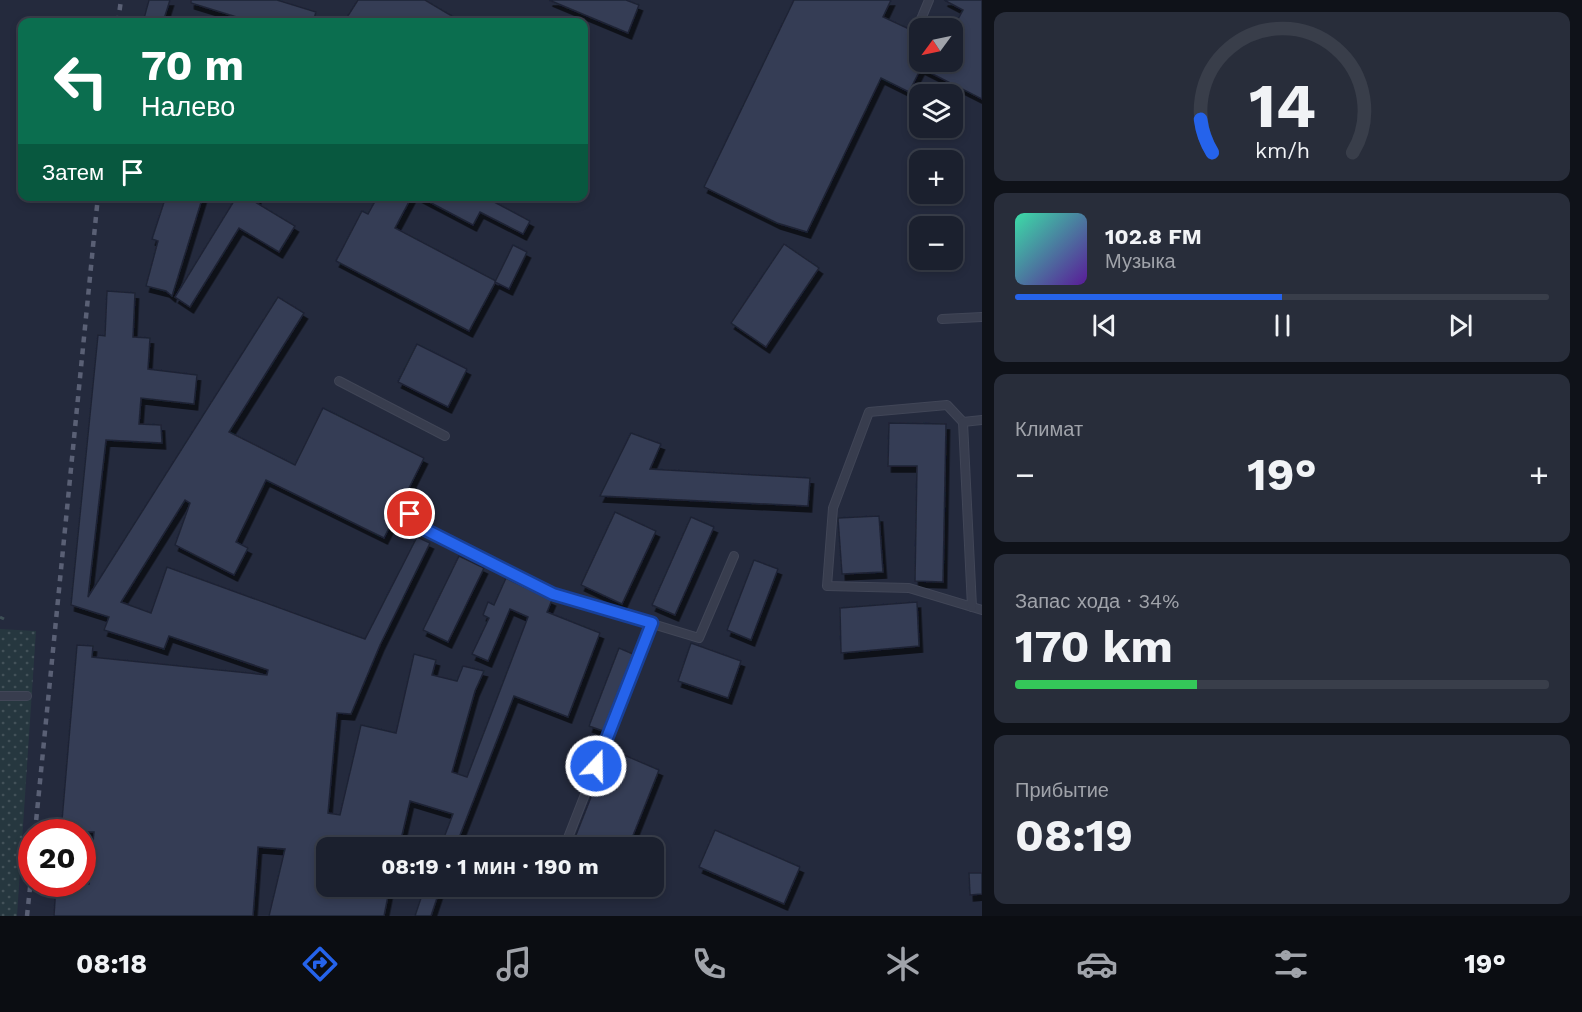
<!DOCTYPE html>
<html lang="ru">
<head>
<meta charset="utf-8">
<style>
	body { margin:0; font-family:"Work Sans",sans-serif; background:#282d3a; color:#f1f3f6; height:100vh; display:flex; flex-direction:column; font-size:22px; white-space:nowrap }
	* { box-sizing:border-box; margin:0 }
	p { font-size:20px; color:#a0a3aa }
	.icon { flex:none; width:33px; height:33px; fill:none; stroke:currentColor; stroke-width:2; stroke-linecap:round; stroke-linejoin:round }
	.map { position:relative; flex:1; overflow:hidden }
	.panel { display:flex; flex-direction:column; gap:12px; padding:12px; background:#0f1219; width:600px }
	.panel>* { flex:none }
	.guide { position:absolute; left:18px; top:18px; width:570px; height:183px; border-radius:12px; box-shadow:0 3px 9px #0003,0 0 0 2px #393e4a; background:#0b6e4f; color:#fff; overflow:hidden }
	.needle { width:39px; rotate:237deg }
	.tools { position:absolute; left:909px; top:18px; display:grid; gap:12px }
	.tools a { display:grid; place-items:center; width:54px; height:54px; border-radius:12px; background:#1b202e; box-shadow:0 3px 9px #0003,0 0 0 2px #393e4a; font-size:30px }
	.speed { position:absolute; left:18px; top:819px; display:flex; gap:12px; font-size:30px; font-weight:700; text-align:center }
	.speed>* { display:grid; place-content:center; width:78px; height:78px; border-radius:50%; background:#1b202e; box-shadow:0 3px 9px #0003,0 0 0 2px #393e4a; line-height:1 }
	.speed .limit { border:9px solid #d22; background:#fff; color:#111 }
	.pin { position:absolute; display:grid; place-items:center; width:51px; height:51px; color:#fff; margin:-26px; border:3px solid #fff; border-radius:50%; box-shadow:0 2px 6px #0007 }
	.me { position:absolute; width:66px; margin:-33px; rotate:21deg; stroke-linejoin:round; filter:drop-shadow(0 0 4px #0008) }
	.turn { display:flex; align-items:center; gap:21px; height:126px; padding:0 24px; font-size:27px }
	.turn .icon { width:78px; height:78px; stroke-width:2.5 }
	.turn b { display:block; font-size:42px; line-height:51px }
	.then { display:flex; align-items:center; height:57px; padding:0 24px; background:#0003; gap:12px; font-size:22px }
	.big { font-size:45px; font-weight:700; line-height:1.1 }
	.panel .widget { flex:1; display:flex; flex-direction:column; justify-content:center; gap:9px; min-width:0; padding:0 21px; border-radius:12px; background:#282d3a }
	.panel .dial { align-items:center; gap:0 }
	.dial svg { height:156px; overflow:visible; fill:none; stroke:#393e4a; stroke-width:7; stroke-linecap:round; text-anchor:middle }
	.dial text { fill:#f1f3f6; stroke:none }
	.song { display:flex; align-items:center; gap:18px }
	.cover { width:72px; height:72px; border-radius:9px; background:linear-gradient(135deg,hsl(160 70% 55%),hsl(270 70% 35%)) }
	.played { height:6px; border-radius:3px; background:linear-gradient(90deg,#2563eb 50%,#393e4a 50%) }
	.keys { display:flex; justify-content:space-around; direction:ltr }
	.heat { display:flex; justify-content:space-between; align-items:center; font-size:33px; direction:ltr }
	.charge { height:9px; border-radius:4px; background:linear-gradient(90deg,#34c759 34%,#393e4a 0) }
	.trip { position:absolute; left:316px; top:837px; width:348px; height:60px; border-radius:12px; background:#1b202e; box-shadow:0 3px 9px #0003,0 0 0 2px #393e4a; font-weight:700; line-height:60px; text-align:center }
	.menu { display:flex; height:96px; justify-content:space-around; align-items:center; background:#0b0d12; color:#a0a3aa }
	.menu .icon { width:42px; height:42px }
	.menu .on { color:#2563eb }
	.menu b { font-size:27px; color:#f1f3f6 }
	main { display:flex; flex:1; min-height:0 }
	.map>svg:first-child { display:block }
	.garden { fill:url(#garden-dots) }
	.building { fill:#363d54; stroke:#1f2435; stroke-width:1.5; filter:url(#shadow) }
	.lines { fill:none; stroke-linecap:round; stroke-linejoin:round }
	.service-casing { stroke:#414657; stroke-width:10 }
	.path { stroke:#3f5057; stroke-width:3; stroke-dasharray:4.5 4.5; stroke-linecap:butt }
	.service { stroke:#383d4e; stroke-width:8 }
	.rail { stroke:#5a6075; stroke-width:4.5; stroke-dasharray:6 6; stroke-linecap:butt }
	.route-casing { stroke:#184099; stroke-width:15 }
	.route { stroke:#2563eb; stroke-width:10 }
</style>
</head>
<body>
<main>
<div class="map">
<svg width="982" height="916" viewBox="0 0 982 916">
	<defs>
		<pattern id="garden-dots" width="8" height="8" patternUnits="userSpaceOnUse" patternTransform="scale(1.5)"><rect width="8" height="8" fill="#26373f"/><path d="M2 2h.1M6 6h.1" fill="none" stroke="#435259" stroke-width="1.8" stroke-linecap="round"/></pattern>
		<filter id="shadow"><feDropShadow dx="3.5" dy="6" stdDeviation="0" flood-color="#0009"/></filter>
	</defs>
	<rect width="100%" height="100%" fill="#242a3d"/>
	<!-- garden -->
	<polygon class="garden" points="0,629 36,631 17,916 0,916"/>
	<!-- building -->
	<g class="building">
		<polygon points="149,0 170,0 163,22 143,22"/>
		<polygon points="191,0 277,0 316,12 313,22 253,22 191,3"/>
		<polygon points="358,0 425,0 462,22 344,22"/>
		<polygon points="549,0 626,0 639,5 628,33"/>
		<polygon points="794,0 891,0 883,17 920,34 920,62 952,62 952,30 963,10 944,0 982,0 982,99 921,68 909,92 881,78 807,232 777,223 704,187"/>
		<polygon points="166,196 203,196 172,296 166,291 146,286 158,241 152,239"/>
		<polygon points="237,196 258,196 255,202 295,226 279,252 239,228 190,307 175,297"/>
		<polygon points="378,196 412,196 395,228 496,281 469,331 336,261 362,211 368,214"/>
		<polygon points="418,196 483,196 530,221 523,234 480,212 473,225"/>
		<polygon points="784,244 819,268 766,347 731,323"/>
		<polygon points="513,245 527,252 509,289 495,282"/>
		<polygon points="107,291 135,293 133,337 150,338 148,369 197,375 194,404 141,398 139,424 161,425 162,443 106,440 88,597 278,297 304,313 229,432 295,465 323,408 424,458 384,538 266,480 236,542 248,548 234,575 175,545 190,503 185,500 121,602 151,613 167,567 365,639 417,537 430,543 380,645 351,714 337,713 328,813 340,815 361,725 396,733 414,654 436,660 432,675 457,681 463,666 484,671 475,691 452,772 467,777 528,617 510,609 488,661 472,654 489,618 483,615 488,602 494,605 506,578 552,600 547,612 600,633 568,717 514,696 455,848 440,848 453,814 410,801 399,848 327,848 327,886 390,886 384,916 269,916 285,849 258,847 253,916 54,916 56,884 89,884 94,832 61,832 77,645 93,646 92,657 267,675 268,670 169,636 164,649 104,630 109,617 71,605 98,335 105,336"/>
		<polygon points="417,344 467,369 448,407 398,382"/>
		<polygon points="889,423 946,424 943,582 915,581 917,466 888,466"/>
		<polygon points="631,433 661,444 650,469 810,478 808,506 600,496"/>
		<polygon points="615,512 656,531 622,604 581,585"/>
		<polygon points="879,516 883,572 842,574 838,518"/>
		<polygon points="691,517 714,527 675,615 652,605"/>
		<polygon points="459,556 484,568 448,642 423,630"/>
		<polygon points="754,560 778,569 751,640 727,630"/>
		<polygon points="917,602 919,646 841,653 840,608"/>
		<polygon points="691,643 741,661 728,698 678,681"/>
		<polygon points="619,648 633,654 603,731 589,726"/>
		<polygon points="610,749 659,770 628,848 592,848 574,840"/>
		<polygon points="715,830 800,867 784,904 699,867"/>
		<polygon points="969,873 982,873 982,894 970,895"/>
		<polygon points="425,886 441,886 431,916 415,916"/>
	</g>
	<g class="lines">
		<!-- service casing -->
		<g class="service-casing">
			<g id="service">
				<polyline points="919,24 929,0"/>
				<polyline points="942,319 982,317"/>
				<polyline points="339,381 445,436"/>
				<polyline points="963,422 947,405 869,412 833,508 827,586 909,588 982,610"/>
				<polyline points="410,514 424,529 553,594 699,638 734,556"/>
				<polyline points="972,607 963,422 982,420"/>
				<polyline points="0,696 27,696"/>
				<polyline points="564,848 652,623"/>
			</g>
		</g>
		<!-- path -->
		<polyline class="path" points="0,617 4,619"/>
		<!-- service -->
		<use href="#service" class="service"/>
		<!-- rail -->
		<g class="rail">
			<polyline points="118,22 121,0"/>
			<polyline points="35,832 98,196"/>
			<polyline points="27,916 32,869"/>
		</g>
	</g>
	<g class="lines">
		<!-- route casing -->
		<g class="route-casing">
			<polyline id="route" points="410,514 424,529 553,594 652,623 596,766"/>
		</g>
		<!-- route -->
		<use href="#route" class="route"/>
	</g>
</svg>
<div class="tools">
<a><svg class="needle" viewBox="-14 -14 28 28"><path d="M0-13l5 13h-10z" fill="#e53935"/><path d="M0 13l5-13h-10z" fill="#a0a3aa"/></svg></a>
<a><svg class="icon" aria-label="layers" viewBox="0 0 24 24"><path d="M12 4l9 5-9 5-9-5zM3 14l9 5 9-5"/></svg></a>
<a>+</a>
<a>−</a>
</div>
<div class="speed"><div class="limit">20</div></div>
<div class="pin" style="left:410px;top:514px;background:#d93025"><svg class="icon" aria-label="arrive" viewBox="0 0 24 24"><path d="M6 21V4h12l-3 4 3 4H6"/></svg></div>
<svg class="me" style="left:596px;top:766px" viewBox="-20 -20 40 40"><circle r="17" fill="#2563eb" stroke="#fff" stroke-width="3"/><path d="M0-11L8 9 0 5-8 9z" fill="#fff"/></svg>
<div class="trip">08:19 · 1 мин · 190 m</div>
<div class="guide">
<div class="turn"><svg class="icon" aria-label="left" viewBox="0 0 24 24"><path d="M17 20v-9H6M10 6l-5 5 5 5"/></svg><div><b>70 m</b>Налево</div></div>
<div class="then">Затем<svg class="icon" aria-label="arrive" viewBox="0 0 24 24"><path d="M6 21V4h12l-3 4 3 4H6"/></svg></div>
</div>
</div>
<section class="panel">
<div class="widget dial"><svg viewBox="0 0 100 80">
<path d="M14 69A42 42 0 1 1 86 69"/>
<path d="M14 69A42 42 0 0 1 8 52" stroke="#2563eb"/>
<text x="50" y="56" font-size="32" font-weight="700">14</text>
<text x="50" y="72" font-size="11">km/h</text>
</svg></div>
<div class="widget">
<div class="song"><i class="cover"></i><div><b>102.8 FM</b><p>Музыка</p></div></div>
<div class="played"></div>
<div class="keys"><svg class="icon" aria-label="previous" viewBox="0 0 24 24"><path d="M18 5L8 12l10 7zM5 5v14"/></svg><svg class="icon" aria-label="pause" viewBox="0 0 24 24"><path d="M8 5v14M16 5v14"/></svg><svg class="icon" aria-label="next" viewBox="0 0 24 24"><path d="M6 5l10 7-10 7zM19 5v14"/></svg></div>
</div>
<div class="widget"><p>Климат</p>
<div class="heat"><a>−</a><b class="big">19°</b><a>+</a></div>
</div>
<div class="widget"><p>Запас хода · 34%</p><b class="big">170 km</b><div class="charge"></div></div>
<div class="widget"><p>Прибытие</p><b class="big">08:19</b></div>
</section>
</main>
<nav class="menu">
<b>08:18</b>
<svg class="icon on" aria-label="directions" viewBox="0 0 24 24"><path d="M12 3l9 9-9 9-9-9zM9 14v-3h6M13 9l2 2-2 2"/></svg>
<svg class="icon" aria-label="music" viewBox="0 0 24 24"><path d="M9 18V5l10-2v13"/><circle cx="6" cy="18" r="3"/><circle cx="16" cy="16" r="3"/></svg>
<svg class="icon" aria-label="phone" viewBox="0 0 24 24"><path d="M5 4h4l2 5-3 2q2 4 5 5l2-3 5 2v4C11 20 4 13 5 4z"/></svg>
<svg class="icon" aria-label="climate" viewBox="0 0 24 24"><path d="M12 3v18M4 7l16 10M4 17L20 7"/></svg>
<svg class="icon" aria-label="car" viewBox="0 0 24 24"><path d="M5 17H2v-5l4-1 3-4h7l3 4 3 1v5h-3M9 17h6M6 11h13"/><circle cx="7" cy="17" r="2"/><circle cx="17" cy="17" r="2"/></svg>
<svg class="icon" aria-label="filters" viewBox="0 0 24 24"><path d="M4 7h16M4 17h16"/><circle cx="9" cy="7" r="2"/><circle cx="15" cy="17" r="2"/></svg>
<b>19°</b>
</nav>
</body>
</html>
